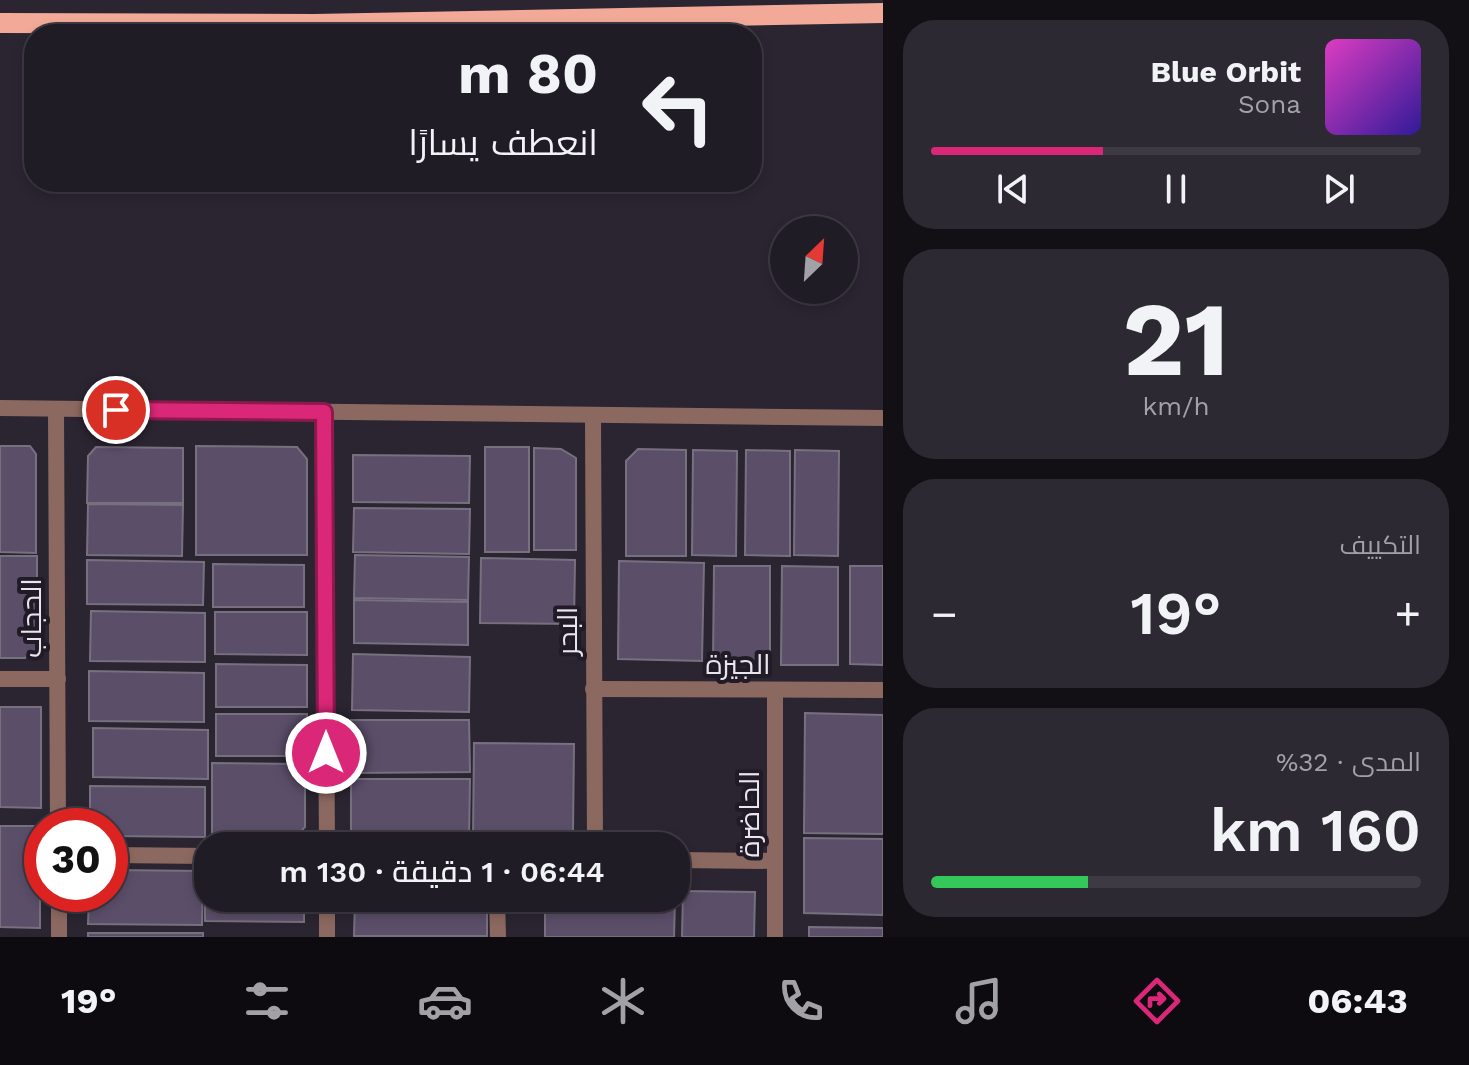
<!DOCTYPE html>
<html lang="ar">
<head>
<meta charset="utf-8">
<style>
	body { margin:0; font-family:"Work Sans",Cairo,sans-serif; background:#2d2932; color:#f1f3f6; direction:rtl; height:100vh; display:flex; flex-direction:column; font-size:30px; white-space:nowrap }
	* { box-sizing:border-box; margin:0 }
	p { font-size:26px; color:#a2a1a7 }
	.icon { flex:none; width:44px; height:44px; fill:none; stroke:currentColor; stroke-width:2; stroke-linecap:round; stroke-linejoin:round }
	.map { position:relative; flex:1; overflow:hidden; direction:ltr }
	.details { display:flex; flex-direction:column; gap:20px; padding:20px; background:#120f15; width:586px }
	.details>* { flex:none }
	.top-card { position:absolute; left:24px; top:24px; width:738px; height:168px; border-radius:32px; box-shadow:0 4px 12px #0003,0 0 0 2px #3d3a43; direction:rtl; background:#201c26; color:#f1f3f6; overflow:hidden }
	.needle { width:52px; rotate:25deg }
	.buttons { position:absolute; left:770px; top:216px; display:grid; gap:16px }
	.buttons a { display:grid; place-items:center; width:88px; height:88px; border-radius:50%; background:#201c26; box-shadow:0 4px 12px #0003,0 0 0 2px #3d3a43; font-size:40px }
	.speed { position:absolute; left:24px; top:808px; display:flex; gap:16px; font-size:40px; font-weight:700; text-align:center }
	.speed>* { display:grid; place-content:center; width:104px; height:104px; border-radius:50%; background:#201c26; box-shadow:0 4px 12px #0003,0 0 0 2px #3d3a43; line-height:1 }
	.speed .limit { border:12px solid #d22; background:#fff; color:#111 }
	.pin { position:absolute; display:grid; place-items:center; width:68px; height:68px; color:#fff; margin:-34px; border:4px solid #fff; border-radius:50%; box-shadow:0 2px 8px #0007 }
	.me { position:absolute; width:88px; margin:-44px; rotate:0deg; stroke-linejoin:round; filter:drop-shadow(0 0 6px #0008) }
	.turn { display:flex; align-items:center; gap:28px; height:168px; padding:0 32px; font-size:36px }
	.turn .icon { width:104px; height:104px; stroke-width:2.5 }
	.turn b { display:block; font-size:56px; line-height:68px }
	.big { font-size:60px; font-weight:600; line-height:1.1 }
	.details .tile { flex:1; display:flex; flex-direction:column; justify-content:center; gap:12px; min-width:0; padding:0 28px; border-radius:32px; background:#2d2932 }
	.details .dial { align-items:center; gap:0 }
	.dial b { font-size:104px; line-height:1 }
	.song { display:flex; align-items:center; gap:24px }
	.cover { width:96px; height:96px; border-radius:12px; background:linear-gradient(135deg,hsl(310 70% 55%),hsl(250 70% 35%)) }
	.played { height:8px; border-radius:4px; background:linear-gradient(90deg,#db2777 35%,#3d3a43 35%) }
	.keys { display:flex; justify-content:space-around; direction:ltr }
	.heat { display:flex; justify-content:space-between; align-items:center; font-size:44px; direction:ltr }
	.charge { height:12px; border-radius:6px; background:linear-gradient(90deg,#34c759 32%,#3d3a43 0) }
	.trip { position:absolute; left:194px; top:832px; width:496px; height:80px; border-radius:32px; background:#201c26; box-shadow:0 4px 12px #0003,0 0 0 2px #3d3a43; font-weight:600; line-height:80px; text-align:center; direction:rtl }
	.tab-bar { display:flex; height:128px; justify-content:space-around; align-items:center; background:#0d0b0f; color:#a2a1a7 }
	.tab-bar .icon { width:56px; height:56px }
	.tab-bar .selected { color:#db2777 }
	.tab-bar b { font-size:36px; color:#f1f3f6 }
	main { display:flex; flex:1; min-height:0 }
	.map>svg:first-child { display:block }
	.building { fill:#5b4e69; stroke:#77707f; stroke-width:2 }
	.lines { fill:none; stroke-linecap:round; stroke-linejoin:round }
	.minor { stroke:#8c6960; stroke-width:16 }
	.primary { stroke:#f2a998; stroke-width:20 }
	.route-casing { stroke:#8e194d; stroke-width:20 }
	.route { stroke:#db2777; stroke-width:14 }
	.labels { text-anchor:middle; stroke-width:8; stroke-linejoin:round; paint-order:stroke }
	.street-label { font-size:28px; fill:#e9e5ee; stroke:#211b28 }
</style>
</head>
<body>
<main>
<section class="details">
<div class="tile">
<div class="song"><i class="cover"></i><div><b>Blue Orbit</b><p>Sona</p></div></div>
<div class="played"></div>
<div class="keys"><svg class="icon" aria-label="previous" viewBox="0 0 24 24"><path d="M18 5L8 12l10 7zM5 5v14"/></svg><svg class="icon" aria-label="pause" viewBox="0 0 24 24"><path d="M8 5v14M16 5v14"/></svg><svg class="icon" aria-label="next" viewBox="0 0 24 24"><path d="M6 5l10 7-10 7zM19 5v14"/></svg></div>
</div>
<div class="tile dial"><b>21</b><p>km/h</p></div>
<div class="tile"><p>التكييف</p>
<div class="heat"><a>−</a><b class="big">19°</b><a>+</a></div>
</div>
<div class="tile"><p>المدى · 32%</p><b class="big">160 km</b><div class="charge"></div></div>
</section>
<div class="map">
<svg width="883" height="937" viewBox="0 0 883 937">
	<rect width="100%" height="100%" fill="#2b2532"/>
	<!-- building -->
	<g class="building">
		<polygon points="0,446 30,446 36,454 36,553 0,552"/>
		<polygon points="196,446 297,447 307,459 307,555 196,555"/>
		<polygon points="96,447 183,448 183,503 87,503 88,456"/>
		<rect x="485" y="447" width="44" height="105"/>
		<polygon points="534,448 561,449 576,458 576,550 534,550"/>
		<polygon points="638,449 686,450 686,556 626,556 626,461"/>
		<polygon points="693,450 737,451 736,556 692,555"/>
		<polygon points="746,450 790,451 790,556 745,555"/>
		<polygon points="795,450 839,451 838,556 794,555"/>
		<polygon points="353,455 470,456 469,503 353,502"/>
		<polygon points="88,504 183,505 182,556 87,555"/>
		<polygon points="354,508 470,509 469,554 353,552"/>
		<polygon points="355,555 469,557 468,600 354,598"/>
		<polygon points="0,556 37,556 37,649 25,658 0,658"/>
		<polygon points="481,558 575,560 574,624 480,623"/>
		<polygon points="87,560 204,562 203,605 87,604"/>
		<polygon points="619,561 704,563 702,661 618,659"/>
		<polygon points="213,564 304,565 304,607 213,607"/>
		<polygon points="714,566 770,566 770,665 713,664"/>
		<polygon points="782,566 838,567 838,665 781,665"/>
		<polygon points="850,566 883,566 883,665 850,664"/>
		<polygon points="354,600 468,602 468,645 354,643"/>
		<polygon points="91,611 205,613 205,662 90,661"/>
		<polygon points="215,612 307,612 307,655 215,654"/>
		<polygon points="353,654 470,657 469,712 352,710"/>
		<polygon points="216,664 307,665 307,707 216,707"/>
		<polygon points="89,671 204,673 204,722 89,721"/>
		<polygon points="0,707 41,707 41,808 0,807"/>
		<polygon points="805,713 883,715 883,834 804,833"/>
		<rect x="216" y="714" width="91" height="42"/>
		<polygon points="351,720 469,720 470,772 352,773"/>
		<polygon points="93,728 208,730 208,779 93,777"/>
		<polygon points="474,743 574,744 573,832 562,841 473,840"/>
		<polygon points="212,763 305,764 305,827 292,840 212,840"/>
		<polygon points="351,779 470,779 469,840 351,839"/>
		<polygon points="90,786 205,787 205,837 110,836 110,826 90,826"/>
		<polygon points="0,826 40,826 40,928 0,927"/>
		<polygon points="804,838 883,839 883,915 804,913"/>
		<polygon points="110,870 203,871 202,925 88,924 89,894 110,894"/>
		<polygon points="205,871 208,871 208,898 304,898 304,922 205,921"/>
		<polygon points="683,891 755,892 754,937 682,937"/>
		<polygon points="355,898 487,898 487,936 354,936"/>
		<polygon points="545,899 675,900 674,937 545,937"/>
		<polygon points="809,927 883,928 883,937 809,937"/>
		<rect x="88" y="933" width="115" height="4"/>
	</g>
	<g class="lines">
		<!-- minor -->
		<g class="minor">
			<polyline points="0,408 883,418"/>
			<polyline points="56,409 58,826"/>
			<polyline points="324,412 327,846"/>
			<polyline points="593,416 595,846"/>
			<polyline points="0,679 58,679"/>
			<polyline points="593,689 883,690"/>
			<polyline points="775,690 775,937"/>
			<polyline points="110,855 208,856"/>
			<polyline points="676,860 775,861"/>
			<polyline points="59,894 59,937"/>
			<polyline points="497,898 498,937"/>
			<polyline points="327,937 327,898"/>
		</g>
		<!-- primary -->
		<polyline class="primary" points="0,23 314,24 883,13"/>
	</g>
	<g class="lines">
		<!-- route casing -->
		<g class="route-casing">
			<polyline id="route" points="116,410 324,412 326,753"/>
		</g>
		<!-- route -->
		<use href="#route" class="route"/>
	</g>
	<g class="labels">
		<!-- street labels -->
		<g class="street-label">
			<text transform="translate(31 618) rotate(-90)" y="10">الحجاب</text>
			<text transform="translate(567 631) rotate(-90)" y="10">البحر</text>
			<text x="738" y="674">الجيزة</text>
			<text transform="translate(749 814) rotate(-90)" y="10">الحاضرة</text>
		</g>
	</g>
</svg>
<div class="buttons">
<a><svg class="needle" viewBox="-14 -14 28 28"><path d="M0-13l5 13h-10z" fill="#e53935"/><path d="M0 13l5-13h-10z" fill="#a2a1a7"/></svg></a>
</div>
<div class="speed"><div class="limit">30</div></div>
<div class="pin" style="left:116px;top:410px;background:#d93025"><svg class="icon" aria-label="arrive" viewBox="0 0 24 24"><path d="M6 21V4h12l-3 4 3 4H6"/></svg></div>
<svg class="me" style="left:326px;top:753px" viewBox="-20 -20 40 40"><circle r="17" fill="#db2777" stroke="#fff" stroke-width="3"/><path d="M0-11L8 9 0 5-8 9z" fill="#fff"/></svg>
<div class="trip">06:44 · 1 دقيقة · 130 m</div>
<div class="top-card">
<div class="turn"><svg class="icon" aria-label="left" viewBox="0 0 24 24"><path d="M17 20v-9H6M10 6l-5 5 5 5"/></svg><div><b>80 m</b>انعطف يسارًا</div></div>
</div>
</div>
</main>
<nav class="tab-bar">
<b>06:43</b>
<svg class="icon selected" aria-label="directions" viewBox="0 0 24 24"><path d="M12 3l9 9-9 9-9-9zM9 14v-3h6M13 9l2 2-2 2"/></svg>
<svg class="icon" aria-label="music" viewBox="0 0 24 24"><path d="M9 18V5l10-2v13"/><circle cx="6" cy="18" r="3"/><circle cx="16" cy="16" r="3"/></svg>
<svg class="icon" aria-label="phone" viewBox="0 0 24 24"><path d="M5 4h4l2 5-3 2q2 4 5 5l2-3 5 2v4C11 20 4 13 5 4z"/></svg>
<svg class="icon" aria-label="climate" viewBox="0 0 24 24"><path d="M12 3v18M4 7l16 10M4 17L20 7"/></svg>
<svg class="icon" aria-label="car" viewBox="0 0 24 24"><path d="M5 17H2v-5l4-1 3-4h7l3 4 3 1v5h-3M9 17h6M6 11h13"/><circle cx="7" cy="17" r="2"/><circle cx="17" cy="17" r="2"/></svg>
<svg class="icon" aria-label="filters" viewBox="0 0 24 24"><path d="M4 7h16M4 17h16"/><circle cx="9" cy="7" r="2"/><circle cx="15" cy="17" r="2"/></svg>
<b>19°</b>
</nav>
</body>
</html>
